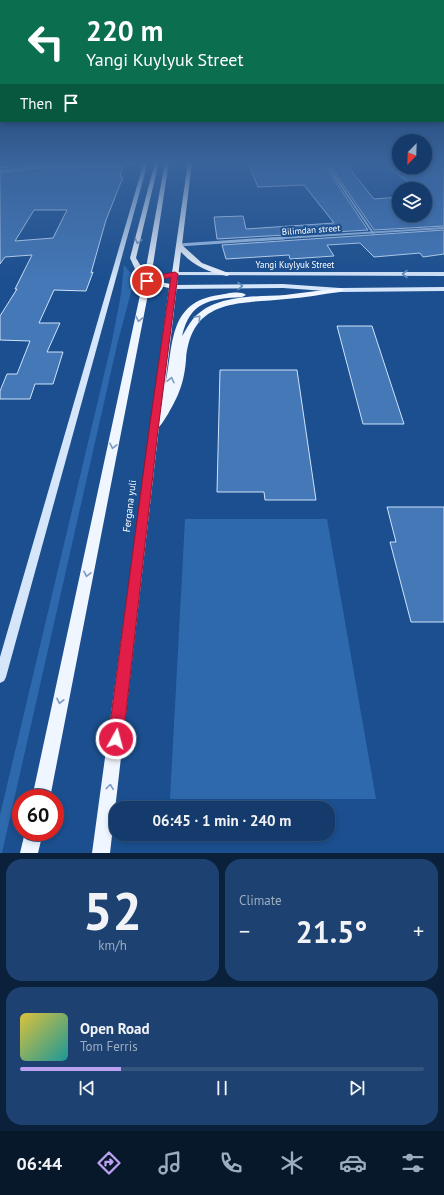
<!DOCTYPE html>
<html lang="en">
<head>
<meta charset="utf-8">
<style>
	body { margin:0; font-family:"PT Sans",sans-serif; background:#1d4271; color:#f1f3f6; height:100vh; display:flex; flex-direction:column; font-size:15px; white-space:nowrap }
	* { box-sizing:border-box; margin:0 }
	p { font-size:13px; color:#9dadc1 }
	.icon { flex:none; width:22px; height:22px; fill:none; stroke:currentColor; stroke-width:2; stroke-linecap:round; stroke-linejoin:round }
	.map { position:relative; height:853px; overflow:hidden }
	.sheet { display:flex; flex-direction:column; gap:6px; padding:6px; background:#0b203b; flex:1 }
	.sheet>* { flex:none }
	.guide { position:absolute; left:0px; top:0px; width:444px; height:122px; box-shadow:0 2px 6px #0003,0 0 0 1px #33557e; background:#0b6e4f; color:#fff; overflow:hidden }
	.needle { width:26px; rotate:203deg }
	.fabs { position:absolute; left:392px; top:134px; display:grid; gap:8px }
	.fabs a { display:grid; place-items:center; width:40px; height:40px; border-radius:50%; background:#143b6b; box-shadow:0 2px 6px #0003,0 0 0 1px #33557e; font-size:20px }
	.speed { position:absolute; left:12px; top:789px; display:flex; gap:8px; font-size:20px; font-weight:700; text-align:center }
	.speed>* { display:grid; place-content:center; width:52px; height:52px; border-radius:50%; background:#143b6b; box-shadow:0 2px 6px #0003,0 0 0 1px #33557e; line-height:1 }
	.speed .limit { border:6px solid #d22; background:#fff; color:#111 }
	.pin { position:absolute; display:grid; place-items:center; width:34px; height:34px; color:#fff; margin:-17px; border:2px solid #fff; border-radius:50%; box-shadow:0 1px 4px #0007 }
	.me { position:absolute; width:44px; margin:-22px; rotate:7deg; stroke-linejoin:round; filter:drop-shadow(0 0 3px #0008) }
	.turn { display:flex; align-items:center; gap:14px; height:84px; padding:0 20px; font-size:18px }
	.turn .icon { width:52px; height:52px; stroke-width:2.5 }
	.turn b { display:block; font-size:28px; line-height:34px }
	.then { display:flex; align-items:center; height:38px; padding:0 20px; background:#0003; gap:8px; font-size:15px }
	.big { font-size:30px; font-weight:600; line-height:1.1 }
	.sheet .tile { flex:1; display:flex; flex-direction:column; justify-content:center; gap:6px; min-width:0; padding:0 14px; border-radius:16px; background:#1d4271 }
	.sheet .dial { align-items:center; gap:0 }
	.dial b { font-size:52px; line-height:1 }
	.song { display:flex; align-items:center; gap:12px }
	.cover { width:48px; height:48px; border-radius:6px; background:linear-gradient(135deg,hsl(50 70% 55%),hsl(180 70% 35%)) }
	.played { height:4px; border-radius:2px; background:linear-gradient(90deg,#bca0f2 25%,#33557e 25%) }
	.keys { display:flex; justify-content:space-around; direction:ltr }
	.heat { display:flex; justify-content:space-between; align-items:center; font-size:22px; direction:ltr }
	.sheet .tiles { flex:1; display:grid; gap:6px; grid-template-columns:1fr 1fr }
	.tile:last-child { grid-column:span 2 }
	.trip { position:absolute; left:109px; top:801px; width:226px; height:40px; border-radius:16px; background:#143b6b; box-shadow:0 2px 6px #0003,0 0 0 1px #33557e; font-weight:600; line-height:40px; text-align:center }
	.dock { display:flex; height:64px; justify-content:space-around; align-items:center; background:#08182b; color:#9dadc1 }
	.dock .icon { width:28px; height:28px }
	.dock .selected { color:#bca0f2 }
	.dock b { font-size:18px; color:#f1f3f6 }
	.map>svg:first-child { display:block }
	.green { fill:#2e69ad }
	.building { fill:#4478b7; stroke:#cfe3fa; fill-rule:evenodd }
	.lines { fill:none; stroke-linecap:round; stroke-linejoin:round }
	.street-far1 { stroke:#a9c9ee; stroke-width:2 }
	.street { stroke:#a9c9ee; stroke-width:3 }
	.secondary { fill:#d6e6fa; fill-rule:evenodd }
	.primary { fill:#f0f6ff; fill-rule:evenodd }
	.oneway { stroke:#7b9ac1 }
	.oneway2 { stroke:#668bba }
	.route { fill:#e11d48; stroke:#92132f }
	.labels { text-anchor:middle; stroke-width:4; stroke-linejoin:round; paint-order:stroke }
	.far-street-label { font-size:9px; fill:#fff; stroke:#1b4f8f }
	.street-label { font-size:10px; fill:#fff; stroke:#1b4f8f }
</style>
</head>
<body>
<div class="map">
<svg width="444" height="853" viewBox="0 0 444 853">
	<rect width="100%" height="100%" fill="#1b4f8f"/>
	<!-- green -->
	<g class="green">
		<polygon points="124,265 134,277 134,281 118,341 2,853 0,853 0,815 112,341 121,294"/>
		<polygon points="185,519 327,519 376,799 170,799"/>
	</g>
	<!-- building -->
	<g class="building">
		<polygon points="0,162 115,162 41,164 0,168"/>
		<polygon points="318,162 323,163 368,230 217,239 214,217 243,216 246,229 334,223 304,185 258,187 248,163"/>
		<polygon points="344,162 374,199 399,197 399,215 425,215 425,196 427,196 425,195 425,189 417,189 390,168 425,167 425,164 444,162 444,226 374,230 328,163"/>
		<path d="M122,167L120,177H123L106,220L91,273L93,272L86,291L54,290L39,323H60L47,352H63L53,384H35L30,399H0V391L7,374H17L30,341L0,340V316L17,289H15L32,255L5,257L0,264V173L41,168ZM34,210H67L53,238L15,241Z"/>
		<polygon points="444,230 444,254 423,257 420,253 374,257 360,243 327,245 334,256 290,259 289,255 226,259 222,245"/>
		<polygon points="337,326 372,326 404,424 363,424"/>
		<polygon points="220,370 297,370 316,500 265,500 264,492 217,492"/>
		<polygon points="387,507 444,507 444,622 411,622 390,542 396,542"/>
	</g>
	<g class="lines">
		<!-- street-far1 -->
		<g class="street-far1">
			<polyline points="325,162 373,233"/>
			<polyline points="0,171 41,166 145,164"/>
			<polyline points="268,239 444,228"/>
		</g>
		<!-- street -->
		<polyline class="street" points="179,245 284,238"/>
		<!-- secondary -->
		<g class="secondary">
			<polygon points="144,162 148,162 6,677 4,681 0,683 0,657"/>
			<polygon points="175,272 444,272 444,276 173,275 173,273"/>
			<polygon points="283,284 340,288 444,287 444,291 340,292 283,288 173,289 170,287 173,285"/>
		</g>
		<!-- primary -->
		<g class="primary">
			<path d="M155,162H159L136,258L145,273L165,162H169L151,278L172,273L188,162H192L182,245L202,263L231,274L227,276C208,272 194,266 181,252L165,386C174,346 167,302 219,295C226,294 240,290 246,295L242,297C210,299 190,301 182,336C185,332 187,327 190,323C210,294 254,297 285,295C303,293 322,290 340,288L344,290L340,292C322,294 304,298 286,299C238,304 191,298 186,360C184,383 179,395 168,414C165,418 163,423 159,427L110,853H92L169,288L150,284L50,798H32L143,281L135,269L130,258ZM171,277L170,284L156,281Z"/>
			<polygon points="25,832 43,832 38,853 20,853"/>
		</g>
	</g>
	<!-- one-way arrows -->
	<defs><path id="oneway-chevron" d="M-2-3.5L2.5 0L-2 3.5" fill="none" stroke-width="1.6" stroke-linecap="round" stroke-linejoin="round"/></defs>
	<g class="oneway">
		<use href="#oneway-chevron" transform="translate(138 241) rotate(104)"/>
		<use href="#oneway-chevron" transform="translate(198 318) rotate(-45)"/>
		<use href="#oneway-chevron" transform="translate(139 319) rotate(102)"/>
		<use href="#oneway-chevron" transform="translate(171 380) rotate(-77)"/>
		<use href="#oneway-chevron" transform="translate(113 446) rotate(102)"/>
		<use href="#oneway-chevron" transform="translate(87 574) rotate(102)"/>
		<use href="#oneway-chevron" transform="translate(60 701) rotate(102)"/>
		<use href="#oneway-chevron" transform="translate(110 787) rotate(-83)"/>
	</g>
	<g class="oneway2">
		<use href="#oneway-chevron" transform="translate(405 274) rotate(-180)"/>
		<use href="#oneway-chevron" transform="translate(240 286)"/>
	</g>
	<!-- sky -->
	<linearGradient id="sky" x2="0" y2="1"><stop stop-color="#0f2b4f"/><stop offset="0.58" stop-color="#39639b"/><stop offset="1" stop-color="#39639b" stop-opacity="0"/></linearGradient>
	<rect width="444" height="281" fill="url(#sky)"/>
	<!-- route -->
	<polygon class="route" points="175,272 178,274 158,430 123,739 121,744 116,746 110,744 108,739 149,430 171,277 147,283 144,281 159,275"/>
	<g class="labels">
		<!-- far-street labels -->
		<g class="far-street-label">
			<text transform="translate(311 230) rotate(-4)" y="3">Bilimdan street</text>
			<text x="295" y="268">Yangi Kuylyuk Street</text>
		</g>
		<!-- street labels -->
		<g class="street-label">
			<text transform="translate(129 506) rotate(-83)" y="4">Fergana yuli</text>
		</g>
	</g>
</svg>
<div class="fabs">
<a><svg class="needle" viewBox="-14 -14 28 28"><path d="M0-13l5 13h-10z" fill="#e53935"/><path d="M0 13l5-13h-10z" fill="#9dadc1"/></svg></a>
<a><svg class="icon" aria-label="layers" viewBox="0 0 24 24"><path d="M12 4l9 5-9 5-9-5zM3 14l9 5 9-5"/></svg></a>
</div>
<div class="speed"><div class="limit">60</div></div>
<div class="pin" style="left:147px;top:281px;background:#d93025"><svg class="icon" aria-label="arrive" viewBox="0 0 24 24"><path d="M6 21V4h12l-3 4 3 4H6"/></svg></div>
<svg class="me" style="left:116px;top:739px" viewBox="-20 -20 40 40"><circle r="17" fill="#e11d48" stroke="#fff" stroke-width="3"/><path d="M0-11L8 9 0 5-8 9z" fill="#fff"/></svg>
<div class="trip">06:45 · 1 min · 240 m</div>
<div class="guide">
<div class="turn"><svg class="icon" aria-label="left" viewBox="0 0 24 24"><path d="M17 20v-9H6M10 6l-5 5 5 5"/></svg><div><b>220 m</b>Yangi Kuylyuk Street</div></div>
<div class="then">Then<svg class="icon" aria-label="arrive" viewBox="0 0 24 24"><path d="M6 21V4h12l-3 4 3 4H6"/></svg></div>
</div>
</div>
<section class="sheet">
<div class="tiles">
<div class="tile dial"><b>52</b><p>km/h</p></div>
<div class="tile"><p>Climate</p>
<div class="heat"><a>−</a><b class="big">21.5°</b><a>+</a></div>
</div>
<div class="tile">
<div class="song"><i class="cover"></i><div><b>Open Road</b><p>Tom Ferris</p></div></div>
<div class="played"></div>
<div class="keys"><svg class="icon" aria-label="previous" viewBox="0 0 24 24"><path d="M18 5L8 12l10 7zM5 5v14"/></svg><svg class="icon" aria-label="pause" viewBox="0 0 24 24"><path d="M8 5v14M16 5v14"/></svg><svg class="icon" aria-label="next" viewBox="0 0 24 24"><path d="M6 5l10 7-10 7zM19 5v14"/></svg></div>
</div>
</div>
</section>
<nav class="dock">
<b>06:44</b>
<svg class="icon selected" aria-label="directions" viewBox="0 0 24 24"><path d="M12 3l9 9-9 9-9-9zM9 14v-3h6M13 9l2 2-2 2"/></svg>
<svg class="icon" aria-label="music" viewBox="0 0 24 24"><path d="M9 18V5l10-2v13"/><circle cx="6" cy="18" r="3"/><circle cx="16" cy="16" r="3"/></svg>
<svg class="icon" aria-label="phone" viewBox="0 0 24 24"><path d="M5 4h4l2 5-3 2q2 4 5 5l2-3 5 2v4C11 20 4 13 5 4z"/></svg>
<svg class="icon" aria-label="climate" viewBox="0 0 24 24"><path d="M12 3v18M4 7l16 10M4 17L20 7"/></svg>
<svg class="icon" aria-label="car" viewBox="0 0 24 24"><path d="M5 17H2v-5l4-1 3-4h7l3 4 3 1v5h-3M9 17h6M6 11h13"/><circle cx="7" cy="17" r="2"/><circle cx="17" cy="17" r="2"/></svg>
<svg class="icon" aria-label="filters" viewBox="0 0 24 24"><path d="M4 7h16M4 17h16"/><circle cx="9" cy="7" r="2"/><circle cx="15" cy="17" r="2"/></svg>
</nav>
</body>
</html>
